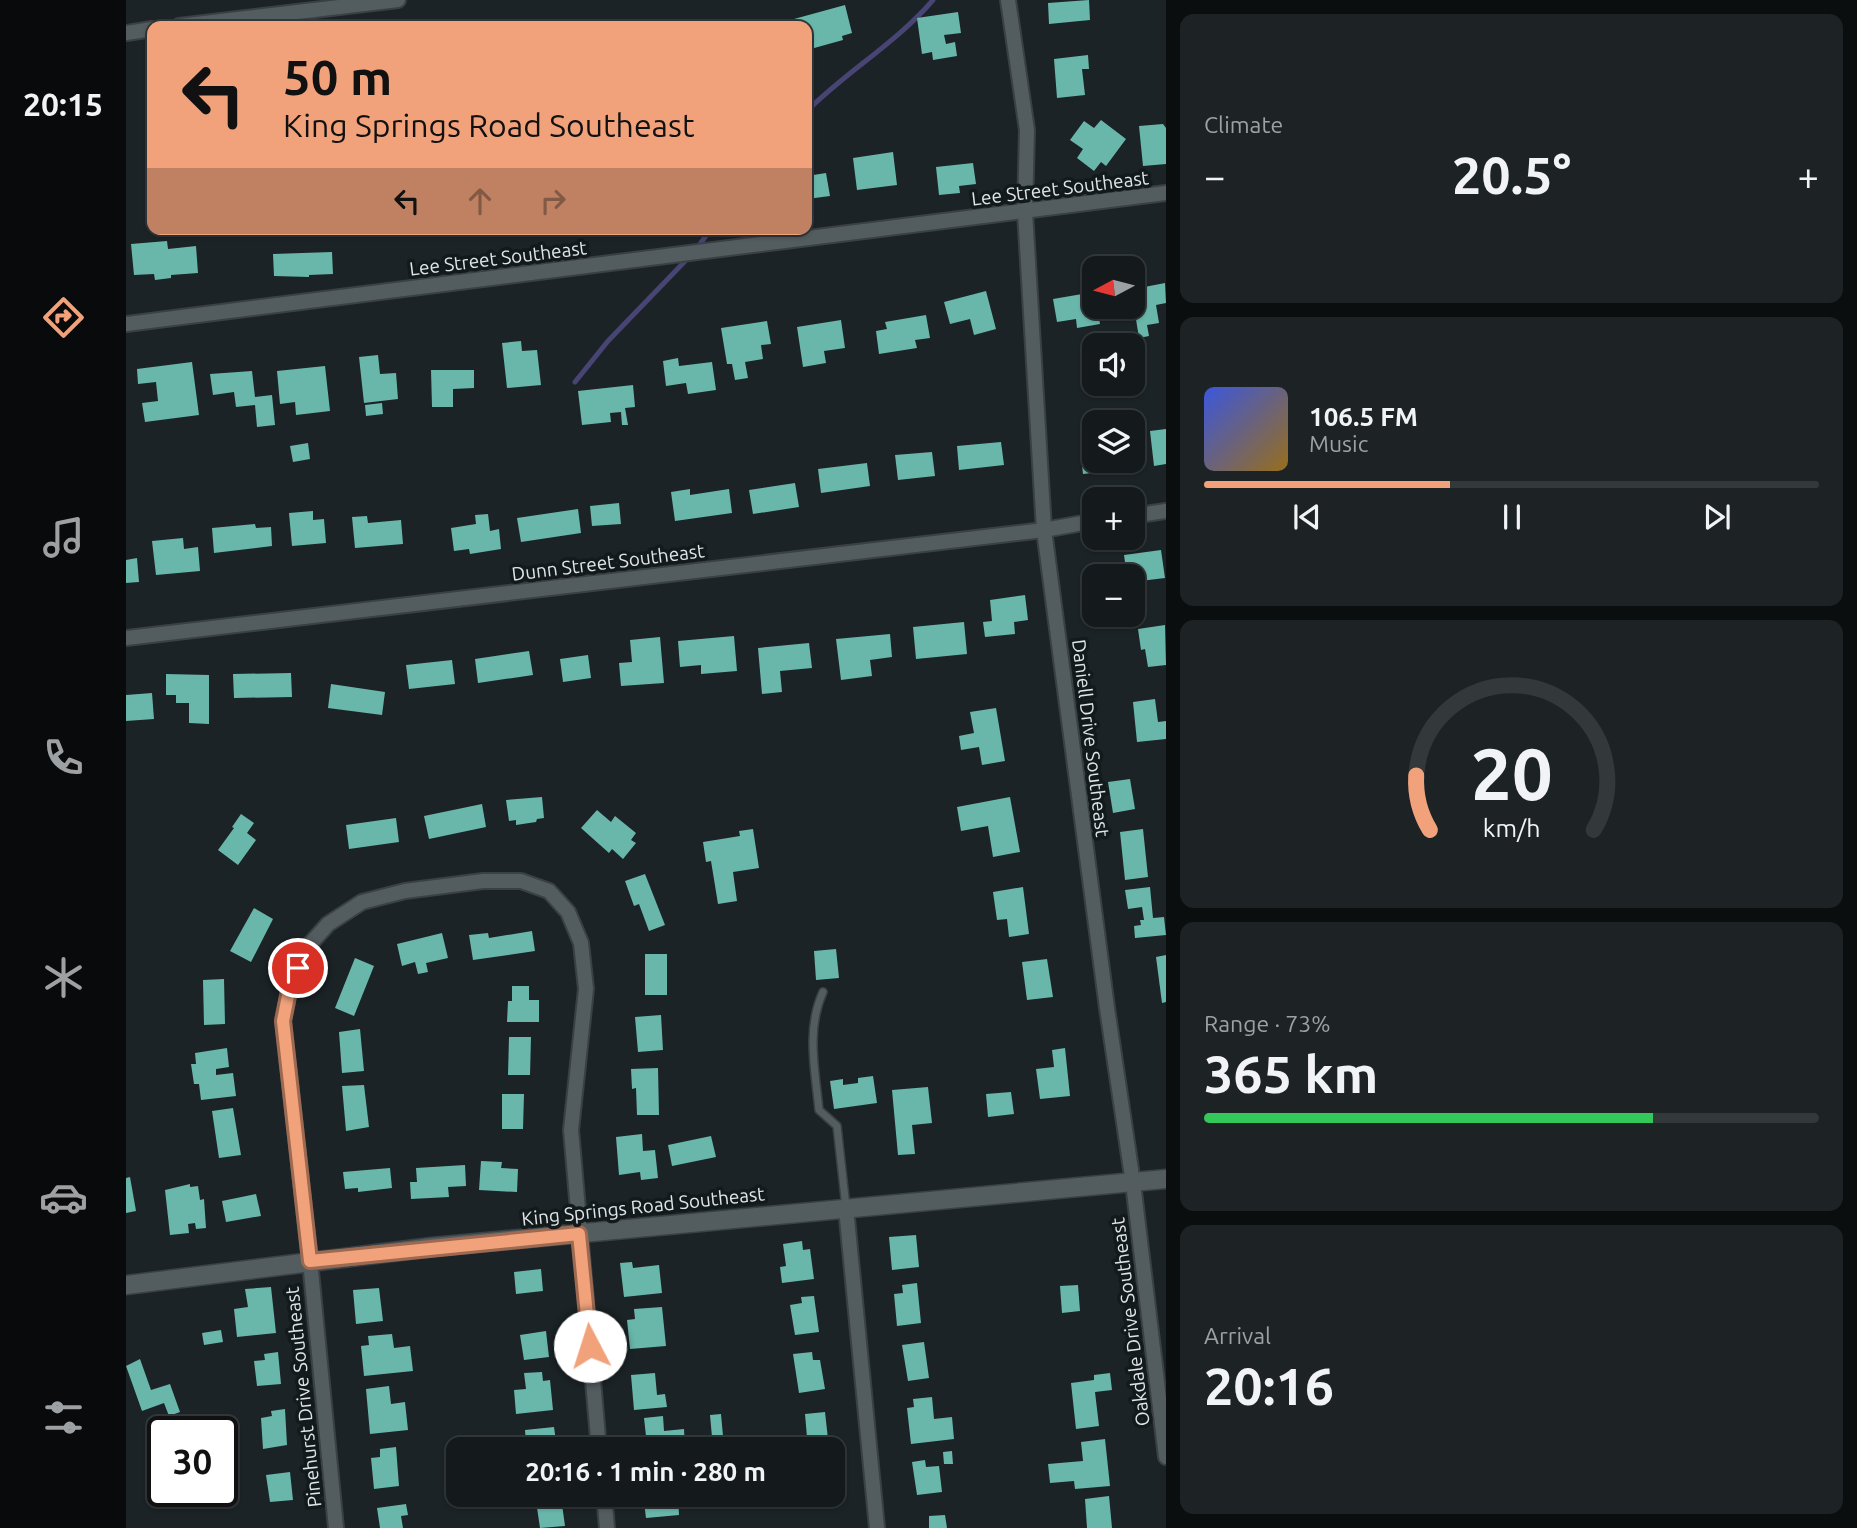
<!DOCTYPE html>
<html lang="en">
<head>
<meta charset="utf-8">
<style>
	body { margin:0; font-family:Ubuntu,sans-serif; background:#1d2325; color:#f1f3f6; height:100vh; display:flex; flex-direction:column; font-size:26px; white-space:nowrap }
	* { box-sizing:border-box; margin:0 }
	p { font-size:23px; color:#9da1a3 }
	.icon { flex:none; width:38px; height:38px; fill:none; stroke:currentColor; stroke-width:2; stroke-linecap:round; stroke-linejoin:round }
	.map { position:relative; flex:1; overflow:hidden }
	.details { display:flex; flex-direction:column; gap:14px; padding:14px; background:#0b0e0f; width:691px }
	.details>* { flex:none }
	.top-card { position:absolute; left:21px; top:21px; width:665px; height:214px; border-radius:14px; box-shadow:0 2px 5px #0004,0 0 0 2px #33383b; background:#f1a27b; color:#111; overflow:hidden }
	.needle { width:46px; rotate:263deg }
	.fabs { position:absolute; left:956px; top:256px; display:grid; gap:14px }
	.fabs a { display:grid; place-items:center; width:63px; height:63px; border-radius:14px; background:#141a1c; box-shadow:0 2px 5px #0004,0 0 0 2px #33383b; font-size:35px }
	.speed { position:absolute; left:21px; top:1416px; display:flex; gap:14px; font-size:35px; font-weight:700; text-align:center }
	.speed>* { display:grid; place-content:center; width:91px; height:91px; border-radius:50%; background:#141a1c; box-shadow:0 2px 5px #0004,0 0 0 2px #33383b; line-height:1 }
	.speed .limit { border:4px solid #111; border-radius:10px; background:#fff; color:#111 }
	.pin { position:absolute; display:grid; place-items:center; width:60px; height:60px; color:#fff; margin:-30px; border:4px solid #fff; border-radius:50%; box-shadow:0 2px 7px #0007 }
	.me { position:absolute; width:77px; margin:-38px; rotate:355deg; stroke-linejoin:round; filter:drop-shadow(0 0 5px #0008) }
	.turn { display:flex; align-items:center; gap:24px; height:147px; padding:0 21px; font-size:32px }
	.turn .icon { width:91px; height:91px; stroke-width:2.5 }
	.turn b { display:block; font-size:49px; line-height:60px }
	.lanes { display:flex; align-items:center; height:66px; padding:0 21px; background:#0003; justify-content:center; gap:35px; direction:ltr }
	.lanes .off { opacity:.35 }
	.big { font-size:52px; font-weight:700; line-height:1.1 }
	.details .card { flex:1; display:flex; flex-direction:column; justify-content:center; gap:10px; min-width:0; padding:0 24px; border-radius:14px; background:#1d2325 }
	.details .dial { align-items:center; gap:0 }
	.dial svg { height:182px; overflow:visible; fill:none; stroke:#33383b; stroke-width:7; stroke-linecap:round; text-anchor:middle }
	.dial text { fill:#f1f3f6; stroke:none }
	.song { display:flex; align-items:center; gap:21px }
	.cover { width:84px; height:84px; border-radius:10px; background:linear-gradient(135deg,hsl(230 70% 55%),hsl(40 70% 35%)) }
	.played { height:7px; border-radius:4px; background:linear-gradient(90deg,#f1a27b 40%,#33383b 40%) }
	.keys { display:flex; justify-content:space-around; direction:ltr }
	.heat { display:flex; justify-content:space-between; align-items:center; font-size:38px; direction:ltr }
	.charge { height:10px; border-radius:5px; background:linear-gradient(90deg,#34c759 73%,#33383b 0) }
	.trip { position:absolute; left:320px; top:1437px; width:399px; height:70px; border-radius:14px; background:#141a1c; box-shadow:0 2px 5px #0004,0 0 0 2px #33383b; font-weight:700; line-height:70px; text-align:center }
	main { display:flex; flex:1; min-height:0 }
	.menu { display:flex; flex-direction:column; width:126px; justify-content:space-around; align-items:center; background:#080a0b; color:#9da1a3 }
	.menu .icon { width:49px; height:49px }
	.menu .on { color:#f1a27b }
	.menu b { font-size:32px; color:#f1f3f6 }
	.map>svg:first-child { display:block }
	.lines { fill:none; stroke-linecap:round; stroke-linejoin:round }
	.stream { stroke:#484474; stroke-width:5 }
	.building { fill:#69b7ab }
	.service-casing { stroke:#3a4043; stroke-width:10 }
	.minor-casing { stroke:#3a4043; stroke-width:18 }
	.tertiary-casing { stroke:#3a4043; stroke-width:21 }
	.service { stroke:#535c5f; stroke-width:7 }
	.minor { stroke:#535c5f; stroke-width:14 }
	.tertiary { stroke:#535c5f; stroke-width:18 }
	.route-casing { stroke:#9d6950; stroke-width:18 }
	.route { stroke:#f1a27b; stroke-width:12 }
	.labels { text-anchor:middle; stroke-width:7; stroke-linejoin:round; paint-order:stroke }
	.street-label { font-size:19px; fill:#e0e5e7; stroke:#121a1c }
</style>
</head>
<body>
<main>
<nav class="menu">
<b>20:15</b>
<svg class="icon on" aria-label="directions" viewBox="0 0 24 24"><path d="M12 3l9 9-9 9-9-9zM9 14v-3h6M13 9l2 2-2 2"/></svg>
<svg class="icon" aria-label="music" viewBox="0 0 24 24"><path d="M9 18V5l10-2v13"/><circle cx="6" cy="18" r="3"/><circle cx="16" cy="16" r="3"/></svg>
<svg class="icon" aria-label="phone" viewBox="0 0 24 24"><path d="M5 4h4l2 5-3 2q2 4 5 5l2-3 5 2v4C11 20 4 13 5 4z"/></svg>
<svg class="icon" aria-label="climate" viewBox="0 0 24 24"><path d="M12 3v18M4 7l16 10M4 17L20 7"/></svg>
<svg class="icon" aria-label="car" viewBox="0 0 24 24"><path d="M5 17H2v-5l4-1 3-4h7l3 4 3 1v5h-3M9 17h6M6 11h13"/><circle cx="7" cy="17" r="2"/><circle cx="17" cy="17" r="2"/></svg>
<svg class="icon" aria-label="filters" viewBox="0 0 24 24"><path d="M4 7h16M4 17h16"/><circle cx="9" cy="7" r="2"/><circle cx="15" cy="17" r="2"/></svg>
</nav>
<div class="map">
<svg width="1040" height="1528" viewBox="0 0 1040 1528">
	<rect width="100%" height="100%" fill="#1b2326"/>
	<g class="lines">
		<!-- stream -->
		<g class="stream">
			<path d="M681,111C721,71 770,43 807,0"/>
			<polyline points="571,248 585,229"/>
			<polyline points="449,382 482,341 564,256"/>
		</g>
	</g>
	<!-- building -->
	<g class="building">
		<polygon points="963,0 964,20 923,24 922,3"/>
		<polygon points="719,5 726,33 716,36 717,40 681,50 681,26 670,26 668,19"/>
		<polygon points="832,12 835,33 818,35 820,44 829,42 831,56 807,60 806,52 796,54 791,18"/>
		<polygon points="962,55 963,69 956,69 959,95 931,98 928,59"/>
		<polygon points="975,120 1000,139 980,166 975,162 968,171 951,158 957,149 944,140 958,121 968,128"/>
		<polygon points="1037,124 1040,128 1040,164 1017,166 1013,126"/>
		<polygon points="767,152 771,185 731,190 727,158"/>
		<polygon points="847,163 850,184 833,186 834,193 813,195 810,167"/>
		<polygon points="700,173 704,196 681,199 681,176"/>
		<polygon points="41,241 42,249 70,246 72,273 45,275 45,278 29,280 28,274 8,275 5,244"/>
		<polygon points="206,252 207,274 183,275 183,277 148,276 147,254"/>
		<polygon points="1039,283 1040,303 1030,305 1033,323 1021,325 1023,336 1013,338 1008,307 1011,306 1008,289"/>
		<polygon points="860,291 870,329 848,335 844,319 824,324 818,302"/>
		<polygon points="968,292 968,306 971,306 974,324 951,328 950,319 931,322 927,299"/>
		<polygon points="800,315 804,338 789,340 791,348 753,354 750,331 761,329 759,322"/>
		<polygon points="715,320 719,348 698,351 700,363 677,367 671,327"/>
		<polygon points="641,321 645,344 635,345 637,359 619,362 622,378 609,380 606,364 601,364 595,328"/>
		<polygon points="395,341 396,351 411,350 415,385 381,388 376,343"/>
		<polygon points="252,355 254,374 270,373 272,399 238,403 233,357"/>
		<polygon points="552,358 553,366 586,362 590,390 562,394 560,383 540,386 537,361"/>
		<polygon points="66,362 73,415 19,422 16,403 32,401 30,382 12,384 11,369"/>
		<polygon points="199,366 204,411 170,415 169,402 154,404 151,371"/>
		<polygon points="305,370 348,370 348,388 327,389 327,407 306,407"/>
		<polygon points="126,371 129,397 146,395 149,425 131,427 129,405 110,407 108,392 87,395 84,374"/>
		<polygon points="507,385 509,407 499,408 502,425 496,425 495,412 484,413 485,422 456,425 452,391"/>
		<polygon points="256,403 257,414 240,416 239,405"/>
		<polygon points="1040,429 1040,464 1028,466 1024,431"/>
		<polygon points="875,442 878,465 833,470 831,446"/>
		<polygon points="182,443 184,459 167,462 164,446"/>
		<polygon points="1011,443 1014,468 957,474 954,449 968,448 968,460 1006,460 1006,444"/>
		<polygon points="806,452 809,476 772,480 769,455"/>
		<polygon points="741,463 744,486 695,493 692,469"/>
		<polygon points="669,483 673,507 627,514 623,490"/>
		<polygon points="564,489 564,495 603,489 606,513 549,521 545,492"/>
		<polygon points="493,503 495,524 466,526 464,506"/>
		<polygon points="452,509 455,533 395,542 391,518"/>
		<polygon points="187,511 187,520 198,519 200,543 166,546 163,513"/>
		<polygon points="362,514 364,531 373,529 375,549 344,554 343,549 328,551 325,528 350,524 349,515"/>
		<polygon points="241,516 242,523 275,520 277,544 229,548 226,517"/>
		<polygon points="129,524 130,528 145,527 146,546 88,553 86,528"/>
		<polygon points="57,538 58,549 72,547 74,571 30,575 26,541"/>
		<polygon points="1035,550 1039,578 1006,582 1006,576 1001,576 998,555"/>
		<polygon points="11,558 13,582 0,583 0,560"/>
		<polygon points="899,595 902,620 888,622 889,634 859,637 857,622 866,621 864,600"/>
		<polygon points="838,622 841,654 790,659 787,627"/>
		<polygon points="1039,625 1040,665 1022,667 1019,649 1015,650 1012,629"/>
		<polygon points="764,634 766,657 744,660 746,676 715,680 710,639"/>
		<polygon points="608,636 611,671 575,674 575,665 554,667 552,641"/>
		<polygon points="534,637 538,683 495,686 493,663 506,662 504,640"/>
		<polygon points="683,643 686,668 654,671 656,692 636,694 632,648"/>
		<polygon points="403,651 407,675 352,683 349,659"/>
		<polygon points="462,655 465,678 437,682 434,659"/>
		<polygon points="326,660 329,684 283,689 280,665"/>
		<polygon points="165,673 166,697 108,698 107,674"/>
		<polygon points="40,674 83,675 83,724 63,723 63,703 50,703 50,695 40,695"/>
		<polygon points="205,684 259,692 256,715 202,708"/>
		<polygon points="26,693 28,719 0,721 0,695"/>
		<polygon points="1029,699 1032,722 1040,721 1040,739 1011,742 1007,702"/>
		<polygon points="870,708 879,761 856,765 853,747 835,750 833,736 848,733 844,712"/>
		<polygon points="1004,779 1009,809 987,813 982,782"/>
		<polygon points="416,797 418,818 411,819 410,822 390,825 390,820 383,821 380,800"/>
		<polygon points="884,797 894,852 867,857 862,826 835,831 831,807"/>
		<polygon points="356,804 360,827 303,839 298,816"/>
		<polygon points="471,810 485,822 489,816 510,833 505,840 510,843 497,859 486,849 483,853 455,828"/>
		<polygon points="115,814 128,823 121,833 130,840 112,865 92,850 108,828 106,827"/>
		<polygon points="270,818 273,842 223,849 220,825"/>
		<polygon points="627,829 633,868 607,872 611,901 592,904 585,861 580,862 577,842 614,836 613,831"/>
		<polygon points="1017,829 1022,877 999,880 994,832"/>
		<polygon points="519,874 539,925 523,931 513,904 508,906 499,881"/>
		<polygon points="897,887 903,934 883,937 881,919 871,920 867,892"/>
		<polygon points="1024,887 1027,918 1038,917 1040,935 1009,938 1008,926 1015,925 1014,920 1018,920 1016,907 1002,909 999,890"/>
		<polygon points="128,908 147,919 125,962 104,951"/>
		<polygon points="406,931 409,951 347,960 343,935 362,933 363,938"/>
		<polygon points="316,933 322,958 300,963 302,972 292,974 289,962 276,966 271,944"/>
		<polygon points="710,949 713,978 690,980 688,951"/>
		<rect x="519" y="954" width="22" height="41"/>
		<polygon points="1040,955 1040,1002 1036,1003 1030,957"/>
		<polygon points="229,958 248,966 228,1016 209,1008"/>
		<polygon points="921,959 927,997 901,1000 896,962"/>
		<polygon points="98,979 99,1024 78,1025 77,980"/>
		<polygon points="386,986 403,986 403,1000 413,1000 413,1022 381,1022 382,1001 386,1001"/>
		<polygon points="535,1015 537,1050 512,1052 509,1017"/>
		<polygon points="234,1029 238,1071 216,1073 213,1032"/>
		<polygon points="383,1037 405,1037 404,1075 382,1075"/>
		<polygon points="101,1048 103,1067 90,1069 90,1075 107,1073 110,1096 75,1100 73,1084 68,1084 65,1064 70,1064 69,1053"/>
		<polygon points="939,1048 944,1096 914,1099 910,1069 928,1067 926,1050"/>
		<polygon points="532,1068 533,1115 511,1115 510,1088 506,1089 505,1069"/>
		<polygon points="747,1076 751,1103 708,1109 704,1081 717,1079 717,1085 732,1083 732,1078"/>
		<polygon points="238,1085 243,1127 220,1131 216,1086"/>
		<polygon points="802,1087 806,1123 786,1125 789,1154 772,1155 766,1090"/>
		<polygon points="885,1092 888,1114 862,1117 860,1094"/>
		<polygon points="376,1094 398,1094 397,1129 376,1129"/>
		<polygon points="107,1108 115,1155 93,1158 86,1111"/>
		<polygon points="516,1134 517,1151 529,1150 532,1178 515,1180 514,1172 493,1175 490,1137"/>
		<polygon points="585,1136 590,1157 546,1166 542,1145"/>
		<polygon points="355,1161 376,1162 375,1168 392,1169 391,1192 353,1190"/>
		<polygon points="339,1165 340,1186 322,1187 323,1197 285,1199 284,1182 291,1182 290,1168"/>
		<polygon points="264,1168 266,1188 232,1192 232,1188 219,1189 217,1172"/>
		<polygon points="4,1177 10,1211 0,1213 0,1178"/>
		<polygon points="64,1184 64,1187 72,1186 74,1200 78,1199 80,1228 70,1229 69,1223 62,1224 63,1233 44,1235 39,1190"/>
		<polygon points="130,1194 135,1216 100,1222 96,1201"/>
		<polygon points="790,1235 793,1267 766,1270 763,1237"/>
		<polygon points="676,1241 677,1250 684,1249 688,1279 656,1283 654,1267 660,1266 657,1244"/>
		<polygon points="506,1262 507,1268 533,1265 536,1293 498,1297 494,1263"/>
		<polygon points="415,1269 417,1291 390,1294 388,1272"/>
		<polygon points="791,1283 795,1323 771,1326 768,1294 777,1293 776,1285"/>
		<polygon points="952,1285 954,1311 936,1313 934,1286"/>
		<polygon points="145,1287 150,1333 111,1337 108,1309 122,1307 119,1289"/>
		<polygon points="253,1288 257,1321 230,1324 227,1290"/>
		<polygon points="688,1296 693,1332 669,1335 664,1305 676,1303 675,1297"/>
		<polygon points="536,1307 540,1346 504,1349 501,1320 509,1319 508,1309"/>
		<polygon points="95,1330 97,1342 78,1345 76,1333"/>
		<polygon points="420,1331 423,1357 398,1360 394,1335"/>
		<polygon points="266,1334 268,1348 284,1346 287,1371 238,1376 235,1346 243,1345 242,1336"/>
		<polygon points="798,1342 803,1378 782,1381 776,1345"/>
		<polygon points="152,1352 155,1384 131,1386 128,1361 139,1360 138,1354"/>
		<polygon points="686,1352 687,1360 694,1360 699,1389 673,1393 667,1354"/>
		<polygon points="14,1359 25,1390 44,1384 54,1412 43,1416 38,1403 16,1411 0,1366"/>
		<polygon points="416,1372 417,1381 424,1380 427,1410 390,1414 388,1390 400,1389 398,1373"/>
		<polygon points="529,1373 531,1395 539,1394 541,1407 508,1410 505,1375"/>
		<polygon points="984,1373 986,1390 969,1392 973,1426 950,1429 945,1383 968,1380 968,1375"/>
		<polygon points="263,1386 265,1404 279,1402 282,1430 244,1434 240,1389"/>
		<polygon points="806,1397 808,1419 826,1417 828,1439 785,1444 781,1408 788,1407 787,1399"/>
		<polygon points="159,1409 161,1445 137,1449 135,1418 146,1416 145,1411"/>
		<polygon points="699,1412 703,1448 682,1449 679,1414"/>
		<polygon points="595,1414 597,1436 586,1437 584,1415"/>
		<polygon points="537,1416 538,1431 558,1429 559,1449 513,1449 512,1437 520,1436 518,1418"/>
		<polygon points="428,1427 431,1449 405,1449 404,1445 400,1445 399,1430"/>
		<polygon points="979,1439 984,1486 949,1489 948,1481 924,1483 922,1464 957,1461 955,1442"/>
		<polygon points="270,1447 273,1486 248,1489 245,1458 254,1457 254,1449"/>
		<polygon points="826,1451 827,1464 818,1464 817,1452"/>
		<polygon points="799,1460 800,1467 813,1466 816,1492 791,1495 786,1462"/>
		<polygon points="164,1472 167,1500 144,1502 140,1475"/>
		<polygon points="409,1494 427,1494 427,1498 435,1497 439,1526 414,1528"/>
		<polygon points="517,1494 552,1495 553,1515 520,1518"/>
		<polygon points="681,1494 708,1494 709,1502 683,1505"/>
		<polygon points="983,1496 986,1528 961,1528 959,1499"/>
		<polygon points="280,1504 282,1515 275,1516 277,1528 254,1528 251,1508"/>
		<polygon points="819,1515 821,1528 803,1528 803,1516"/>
	</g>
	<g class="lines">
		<!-- service casing -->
		<g class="service-casing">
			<path id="service" d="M697,992C680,1029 689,1070 693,1110L711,1126L720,1207"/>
		</g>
		<!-- minor casing -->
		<g class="minor-casing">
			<g id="minor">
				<polyline points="882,0 901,130 899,212 918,530 981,1008 1007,1183 1040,1457"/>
				<polyline points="53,26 272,0"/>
				<polyline points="0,33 26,29"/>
				<polyline points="0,324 1040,193"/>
				<polyline points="1006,516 1040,511"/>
				<polyline points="0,638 918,530 968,521"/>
				<polyline points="720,1208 751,1528"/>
				<polyline points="478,1494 481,1528"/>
				<polyline points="210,1528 184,1261 157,1021 164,986 179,950 202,924 236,902 279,891 357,881 395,881 423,891 442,912 455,943 460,989 445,1130 473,1449"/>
			</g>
		</g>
		<!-- tertiary casing -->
		<g class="tertiary-casing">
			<polyline id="tertiary" points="0,1285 306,1247 1040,1179"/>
		</g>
		<!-- service -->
		<use href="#service" class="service"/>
		<!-- minor -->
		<use href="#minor" class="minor"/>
		<!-- tertiary -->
		<use href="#tertiary" class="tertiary"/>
	</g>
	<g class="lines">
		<!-- route casing -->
		<g class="route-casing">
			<polyline id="route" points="172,968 164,986 157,1021 184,1261 453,1234 464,1346"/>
		</g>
		<!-- route -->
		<use href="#route" class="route"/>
	</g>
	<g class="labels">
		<!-- street labels -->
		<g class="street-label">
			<text transform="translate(934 188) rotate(-7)" y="7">Lee Street Southeast</text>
			<text transform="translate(372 258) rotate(-7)" y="7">Lee Street Southeast</text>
			<text transform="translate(482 562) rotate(-7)" y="7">Dunn Street Southeast</text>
			<text transform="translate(965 738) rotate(83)" y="7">Daniell Drive Southeast</text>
			<text transform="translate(517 1206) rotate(-6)" y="7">King Springs Road Southeast</text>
			<text transform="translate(1004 1322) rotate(-97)" y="7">Oakdale Drive Southeast</text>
			<text transform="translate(177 1397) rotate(-96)" y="7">Pinehurst Drive Southeast</text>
		</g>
	</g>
</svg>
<div class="fabs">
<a><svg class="needle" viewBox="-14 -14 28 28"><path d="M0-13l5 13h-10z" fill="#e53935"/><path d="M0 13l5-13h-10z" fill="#9da1a3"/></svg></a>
<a><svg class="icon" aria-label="sound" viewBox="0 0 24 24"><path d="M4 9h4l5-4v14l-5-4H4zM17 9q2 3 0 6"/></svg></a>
<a><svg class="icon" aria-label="layers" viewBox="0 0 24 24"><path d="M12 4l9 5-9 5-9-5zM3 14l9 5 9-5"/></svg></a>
<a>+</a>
<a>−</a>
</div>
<div class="speed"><div class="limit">30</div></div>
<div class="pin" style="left:172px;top:968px;background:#d93025"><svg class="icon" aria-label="arrive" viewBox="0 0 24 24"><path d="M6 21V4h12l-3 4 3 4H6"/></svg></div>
<svg class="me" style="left:464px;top:1346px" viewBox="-20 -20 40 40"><circle r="19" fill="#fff"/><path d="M0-13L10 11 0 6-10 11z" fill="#f1a27b"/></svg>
<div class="trip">20:16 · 1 min · 280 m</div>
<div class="top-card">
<div class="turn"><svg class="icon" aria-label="left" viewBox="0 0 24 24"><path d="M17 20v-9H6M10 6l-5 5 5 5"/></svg><div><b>50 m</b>King Springs Road Southeast</div></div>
<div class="lanes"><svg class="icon" aria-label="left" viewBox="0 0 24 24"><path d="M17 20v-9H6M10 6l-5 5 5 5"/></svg><svg class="icon off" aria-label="ahead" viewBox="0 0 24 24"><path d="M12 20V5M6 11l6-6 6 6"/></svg><svg class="icon off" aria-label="right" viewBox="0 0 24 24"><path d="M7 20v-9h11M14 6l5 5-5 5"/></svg></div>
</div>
</div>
<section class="details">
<div class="card"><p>Climate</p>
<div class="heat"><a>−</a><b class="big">20.5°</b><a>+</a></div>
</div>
<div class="card">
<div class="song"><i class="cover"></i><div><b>106.5 FM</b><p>Music</p></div></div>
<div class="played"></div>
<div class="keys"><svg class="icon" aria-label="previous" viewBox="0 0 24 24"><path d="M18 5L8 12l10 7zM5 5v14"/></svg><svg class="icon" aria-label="pause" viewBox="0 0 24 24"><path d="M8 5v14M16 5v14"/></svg><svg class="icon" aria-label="next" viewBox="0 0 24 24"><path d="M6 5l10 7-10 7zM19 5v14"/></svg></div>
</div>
<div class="card dial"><svg viewBox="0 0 100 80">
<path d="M14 69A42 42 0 1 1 86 69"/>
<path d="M14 69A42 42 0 0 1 8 45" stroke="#f1a27b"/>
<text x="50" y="56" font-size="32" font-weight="700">20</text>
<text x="50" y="72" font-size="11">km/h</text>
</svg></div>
<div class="card"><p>Range · 73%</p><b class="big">365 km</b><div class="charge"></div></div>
<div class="card"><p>Arrival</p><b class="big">20:16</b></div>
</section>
</main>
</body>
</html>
